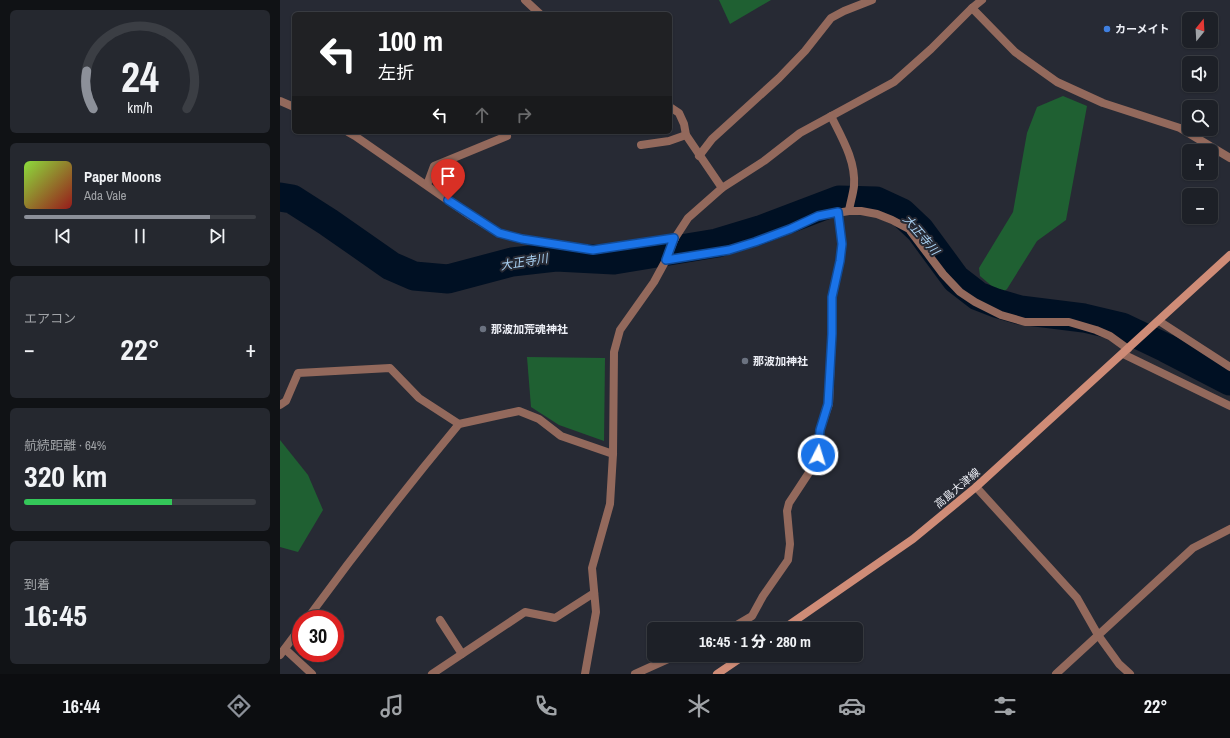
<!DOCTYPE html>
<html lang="ja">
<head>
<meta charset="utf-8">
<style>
	body { margin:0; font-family:"Archivo Narrow","Noto Sans JP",sans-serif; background:#25282f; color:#f1f3f6; height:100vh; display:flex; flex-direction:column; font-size:15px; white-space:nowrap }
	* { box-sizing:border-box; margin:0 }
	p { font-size:13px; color:#a0a3a7 }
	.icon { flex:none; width:22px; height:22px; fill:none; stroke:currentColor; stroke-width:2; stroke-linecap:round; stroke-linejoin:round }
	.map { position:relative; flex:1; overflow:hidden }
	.panel { display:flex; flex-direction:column; gap:10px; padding:10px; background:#101215; width:280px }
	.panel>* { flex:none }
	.guide { position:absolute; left:12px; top:12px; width:380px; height:122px; border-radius:6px; box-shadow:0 1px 3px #0004,0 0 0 1px #3b3e44; background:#202124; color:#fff; overflow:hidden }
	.needle { width:26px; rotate:18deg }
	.controls { position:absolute; left:902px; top:12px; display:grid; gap:8px }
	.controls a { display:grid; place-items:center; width:36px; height:36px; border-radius:6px; background:#1d2027; box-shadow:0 1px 3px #0004,0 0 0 1px #3b3e44; font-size:20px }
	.speed { position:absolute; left:12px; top:610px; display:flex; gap:8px; font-size:20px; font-weight:700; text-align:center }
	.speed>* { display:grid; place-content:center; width:52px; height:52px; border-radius:50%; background:#1d2027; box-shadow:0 1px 3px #0004,0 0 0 1px #3b3e44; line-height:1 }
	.speed .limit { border:6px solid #d22; background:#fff; color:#111 }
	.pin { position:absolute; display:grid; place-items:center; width:34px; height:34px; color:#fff; margin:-41px -17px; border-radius:50% 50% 50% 0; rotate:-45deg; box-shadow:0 0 4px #0007 }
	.pin .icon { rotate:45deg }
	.me { position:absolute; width:44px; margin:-22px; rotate:5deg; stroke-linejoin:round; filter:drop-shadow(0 0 3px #0008) }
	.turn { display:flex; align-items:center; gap:14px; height:84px; padding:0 20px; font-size:18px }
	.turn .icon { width:52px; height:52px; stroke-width:2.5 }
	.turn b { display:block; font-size:28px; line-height:34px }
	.lanes { display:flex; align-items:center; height:38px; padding:0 20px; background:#0003; justify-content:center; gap:20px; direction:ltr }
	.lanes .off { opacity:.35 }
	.big { font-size:30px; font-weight:800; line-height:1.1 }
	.panel .tile { flex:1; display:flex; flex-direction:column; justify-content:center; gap:6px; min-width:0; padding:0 14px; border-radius:6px; background:#25282f }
	.panel .dial { align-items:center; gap:0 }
	.dial svg { height:104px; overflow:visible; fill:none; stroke:#3b3e44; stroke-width:7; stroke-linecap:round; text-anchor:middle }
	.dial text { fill:#f1f3f6; stroke:none }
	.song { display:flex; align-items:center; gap:12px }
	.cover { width:48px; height:48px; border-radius:6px; background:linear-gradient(135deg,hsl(90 70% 55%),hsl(0 70% 35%)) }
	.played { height:4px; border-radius:2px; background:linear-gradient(90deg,#8c9099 80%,#3b3e44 80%) }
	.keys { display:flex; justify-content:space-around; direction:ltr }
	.heat { display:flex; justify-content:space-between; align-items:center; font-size:22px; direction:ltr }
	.charge { height:6px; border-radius:3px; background:linear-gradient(90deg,#34c759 64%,#3b3e44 0) }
	.trip { position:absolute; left:367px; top:622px; width:216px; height:40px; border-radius:6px; background:#1d2027; box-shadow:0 1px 3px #0004,0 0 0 1px #3b3e44; font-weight:800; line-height:40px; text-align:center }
	.dock { display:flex; height:64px; justify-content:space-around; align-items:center; background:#0c0d10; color:#a0a3a7 }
	.dock .icon { width:28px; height:28px }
	.dock .active { color:#8c9099 }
	.dock b { font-size:18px; color:#f1f3f6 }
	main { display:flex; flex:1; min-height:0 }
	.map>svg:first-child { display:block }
	.green { fill:#1f6032 }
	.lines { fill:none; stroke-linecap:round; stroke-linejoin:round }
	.river { stroke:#001023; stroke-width:29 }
	.minor { stroke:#93695c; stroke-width:8 }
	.secondary { stroke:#cf8c77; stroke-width:8 }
	.route-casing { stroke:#114b97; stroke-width:10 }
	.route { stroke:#1a73e8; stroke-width:7 }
	.shop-dot { fill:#3f7fe0; stroke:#272a34; stroke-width:1.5 }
	.worship-dot { fill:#6b7280; stroke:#272a34; stroke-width:1.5 }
	.labels { text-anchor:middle; stroke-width:4; stroke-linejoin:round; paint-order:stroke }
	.poi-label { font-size:11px; font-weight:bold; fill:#eceef5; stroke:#272a34; text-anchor:start }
	.street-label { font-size:11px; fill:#eceef5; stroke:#272a34 }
	.water-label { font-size:12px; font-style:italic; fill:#aad2f4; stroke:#272a34 }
</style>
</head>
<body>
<main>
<section class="panel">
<div class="tile dial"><svg viewBox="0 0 100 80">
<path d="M14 69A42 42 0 1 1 86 69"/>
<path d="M14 69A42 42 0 0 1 9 40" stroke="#8c9099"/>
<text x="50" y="56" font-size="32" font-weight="700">24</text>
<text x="50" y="72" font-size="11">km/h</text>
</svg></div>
<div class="tile">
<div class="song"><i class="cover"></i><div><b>Paper Moons</b><p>Ada Vale</p></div></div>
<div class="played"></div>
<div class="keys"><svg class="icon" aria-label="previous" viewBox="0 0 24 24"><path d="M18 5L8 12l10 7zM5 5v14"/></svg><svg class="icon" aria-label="pause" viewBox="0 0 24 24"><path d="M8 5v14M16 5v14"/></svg><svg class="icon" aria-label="next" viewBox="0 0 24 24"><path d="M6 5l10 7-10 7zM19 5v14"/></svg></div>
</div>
<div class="tile"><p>エアコン</p>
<div class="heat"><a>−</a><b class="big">22°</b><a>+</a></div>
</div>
<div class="tile"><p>航続距離 · 64%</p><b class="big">320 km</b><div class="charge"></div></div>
<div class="tile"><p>到着</p><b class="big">16:45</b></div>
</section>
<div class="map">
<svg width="950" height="674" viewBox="0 0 950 674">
	<rect width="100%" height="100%" fill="#272a34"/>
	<!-- green -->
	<g class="green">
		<polygon points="439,0 491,0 450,24"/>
		<polygon points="783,96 807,106 786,220 757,241 727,289 721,294 700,276 699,268 733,212 747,133 757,107"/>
		<polygon points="247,357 325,358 324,441 279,425 251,407"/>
		<polygon points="0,440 28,475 43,510 18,552 0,547"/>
	</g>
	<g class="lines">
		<!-- river -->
		<polyline class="river" points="0,197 12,199 48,222 111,266 134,276 168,279 232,262 276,257 334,260 437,243 480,230 559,200 596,201 622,213 640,230 676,279 698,296 716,303 740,310 804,318 842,327 886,348 950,381"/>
		<!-- minor -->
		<g class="minor">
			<polyline points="245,0 260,14"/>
			<polyline points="692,8 735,52 777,82 823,103 900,128 950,158"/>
			<polyline points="0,101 14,107"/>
			<polyline points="390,107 399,113 404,124 406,135 442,188"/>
			<path d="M551,116C562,138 576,161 574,186C573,195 570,203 569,211"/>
			<polyline points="68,132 75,136 189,215 219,233 242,239 313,250 395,238"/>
			<polyline points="361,145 389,141 406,135"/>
			<polyline points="419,156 432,139 499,78 525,51 551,18 564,11 592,0"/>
			<polyline points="147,185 154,166 227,136"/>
			<polyline points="386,260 449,250 475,242 510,229 538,216 569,211 581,211 597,214 612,220 629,229 663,274 680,292 695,302 721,315 745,322 789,322 816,330 830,336 848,349"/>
			<polyline points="879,321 950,367"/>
			<polyline points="843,354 950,406"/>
			<polyline points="0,405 6,401 18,373 110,368 139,398 179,424 239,411 259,419 281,436 333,454"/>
			<polyline points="696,487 797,598 818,635 839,664 850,674"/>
			<path d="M27,619C76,552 126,488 179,424"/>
			<polyline points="160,620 182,654"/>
			<polyline points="450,629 472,616 483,596 508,560 510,544 507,511 509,503 534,465 538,455 540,430 549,404 552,334 552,297 560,261 562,244 558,213"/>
			<polyline points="5,649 32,674"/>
			<polyline points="0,655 21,627"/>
			<polyline points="152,674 245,612 275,618 314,593"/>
			<polyline points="305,674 316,612 312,568 330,504 333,454 334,352 340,330 374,282 386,260 395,238 408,218 442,188 484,161 520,133 614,82 651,49 692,8 702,0"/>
			<polyline points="355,674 397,655"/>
			<polyline points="776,674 913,548 950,529"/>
		</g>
		<!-- secondary -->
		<g class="secondary">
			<polyline points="503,629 633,539 696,487 950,255"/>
			<polyline points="437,674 465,655"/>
		</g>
	</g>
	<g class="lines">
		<!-- route casing -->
		<g class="route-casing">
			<polyline id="route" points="168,200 219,233 242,239 313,250 394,238 386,260 449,250 475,242 510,229 538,216 558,212 562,244 560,261 552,297 552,334 548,404 540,430 538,455"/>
		</g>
		<!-- route -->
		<use href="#route" class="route"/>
	</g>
	<!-- markers -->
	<circle class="shop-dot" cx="827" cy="29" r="4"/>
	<g class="worship-dot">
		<circle cx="203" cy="329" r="4"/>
		<circle cx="465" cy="361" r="4"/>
	</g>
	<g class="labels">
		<!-- poi labels -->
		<g class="poi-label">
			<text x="835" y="33">カーメイト</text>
			<text x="211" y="333">那波加荒魂神社</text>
			<text x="473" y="365">那波加神社</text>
		</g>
		<!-- street labels -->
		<g class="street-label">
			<text transform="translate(677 488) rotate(-40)" y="4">高島大津線</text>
		</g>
		<!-- water labels -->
		<g class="water-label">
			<text transform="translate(641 235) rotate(49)" y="4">大正寺川</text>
			<text transform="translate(244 262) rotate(-9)" y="4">大正寺川</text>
		</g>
	</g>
</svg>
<div class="controls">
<a><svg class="needle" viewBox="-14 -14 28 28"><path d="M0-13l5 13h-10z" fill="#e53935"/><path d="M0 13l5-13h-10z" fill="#a0a3a7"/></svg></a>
<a><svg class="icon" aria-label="sound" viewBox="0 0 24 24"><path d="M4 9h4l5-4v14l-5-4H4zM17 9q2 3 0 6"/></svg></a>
<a><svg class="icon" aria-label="search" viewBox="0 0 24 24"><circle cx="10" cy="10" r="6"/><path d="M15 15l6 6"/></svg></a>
<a>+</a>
<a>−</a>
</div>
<div class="speed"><div class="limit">30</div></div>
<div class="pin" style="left:168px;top:200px;background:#d93025"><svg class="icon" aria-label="arrive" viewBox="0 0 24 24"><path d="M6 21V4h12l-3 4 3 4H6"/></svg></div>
<svg class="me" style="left:538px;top:455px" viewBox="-20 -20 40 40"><circle r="17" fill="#1a73e8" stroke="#fff" stroke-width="3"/><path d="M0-11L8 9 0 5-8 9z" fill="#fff"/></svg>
<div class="trip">16:45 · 1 分 · 280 m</div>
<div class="guide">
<div class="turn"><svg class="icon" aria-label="left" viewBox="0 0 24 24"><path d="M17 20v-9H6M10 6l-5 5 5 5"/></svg><div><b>100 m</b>左折</div></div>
<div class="lanes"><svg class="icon" aria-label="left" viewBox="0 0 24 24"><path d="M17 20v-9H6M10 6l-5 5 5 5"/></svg><svg class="icon off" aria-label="ahead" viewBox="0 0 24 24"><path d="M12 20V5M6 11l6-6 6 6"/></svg><svg class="icon off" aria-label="right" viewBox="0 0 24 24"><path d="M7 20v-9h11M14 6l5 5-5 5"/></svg></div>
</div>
</div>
</main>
<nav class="dock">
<b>16:44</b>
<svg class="icon active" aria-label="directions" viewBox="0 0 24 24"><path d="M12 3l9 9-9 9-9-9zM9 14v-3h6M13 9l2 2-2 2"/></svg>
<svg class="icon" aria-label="music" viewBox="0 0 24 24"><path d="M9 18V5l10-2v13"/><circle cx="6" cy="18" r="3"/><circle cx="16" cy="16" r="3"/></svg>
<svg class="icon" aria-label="phone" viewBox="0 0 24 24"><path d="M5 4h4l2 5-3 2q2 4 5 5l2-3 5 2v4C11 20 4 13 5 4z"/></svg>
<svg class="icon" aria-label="climate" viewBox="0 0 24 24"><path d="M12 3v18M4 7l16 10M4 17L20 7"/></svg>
<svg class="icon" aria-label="car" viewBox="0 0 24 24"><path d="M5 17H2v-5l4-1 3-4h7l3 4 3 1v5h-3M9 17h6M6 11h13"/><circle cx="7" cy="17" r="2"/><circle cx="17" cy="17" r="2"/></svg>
<svg class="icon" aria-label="filters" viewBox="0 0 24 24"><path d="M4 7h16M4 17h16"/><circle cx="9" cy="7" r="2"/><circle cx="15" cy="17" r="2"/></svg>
<b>22°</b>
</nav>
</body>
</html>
